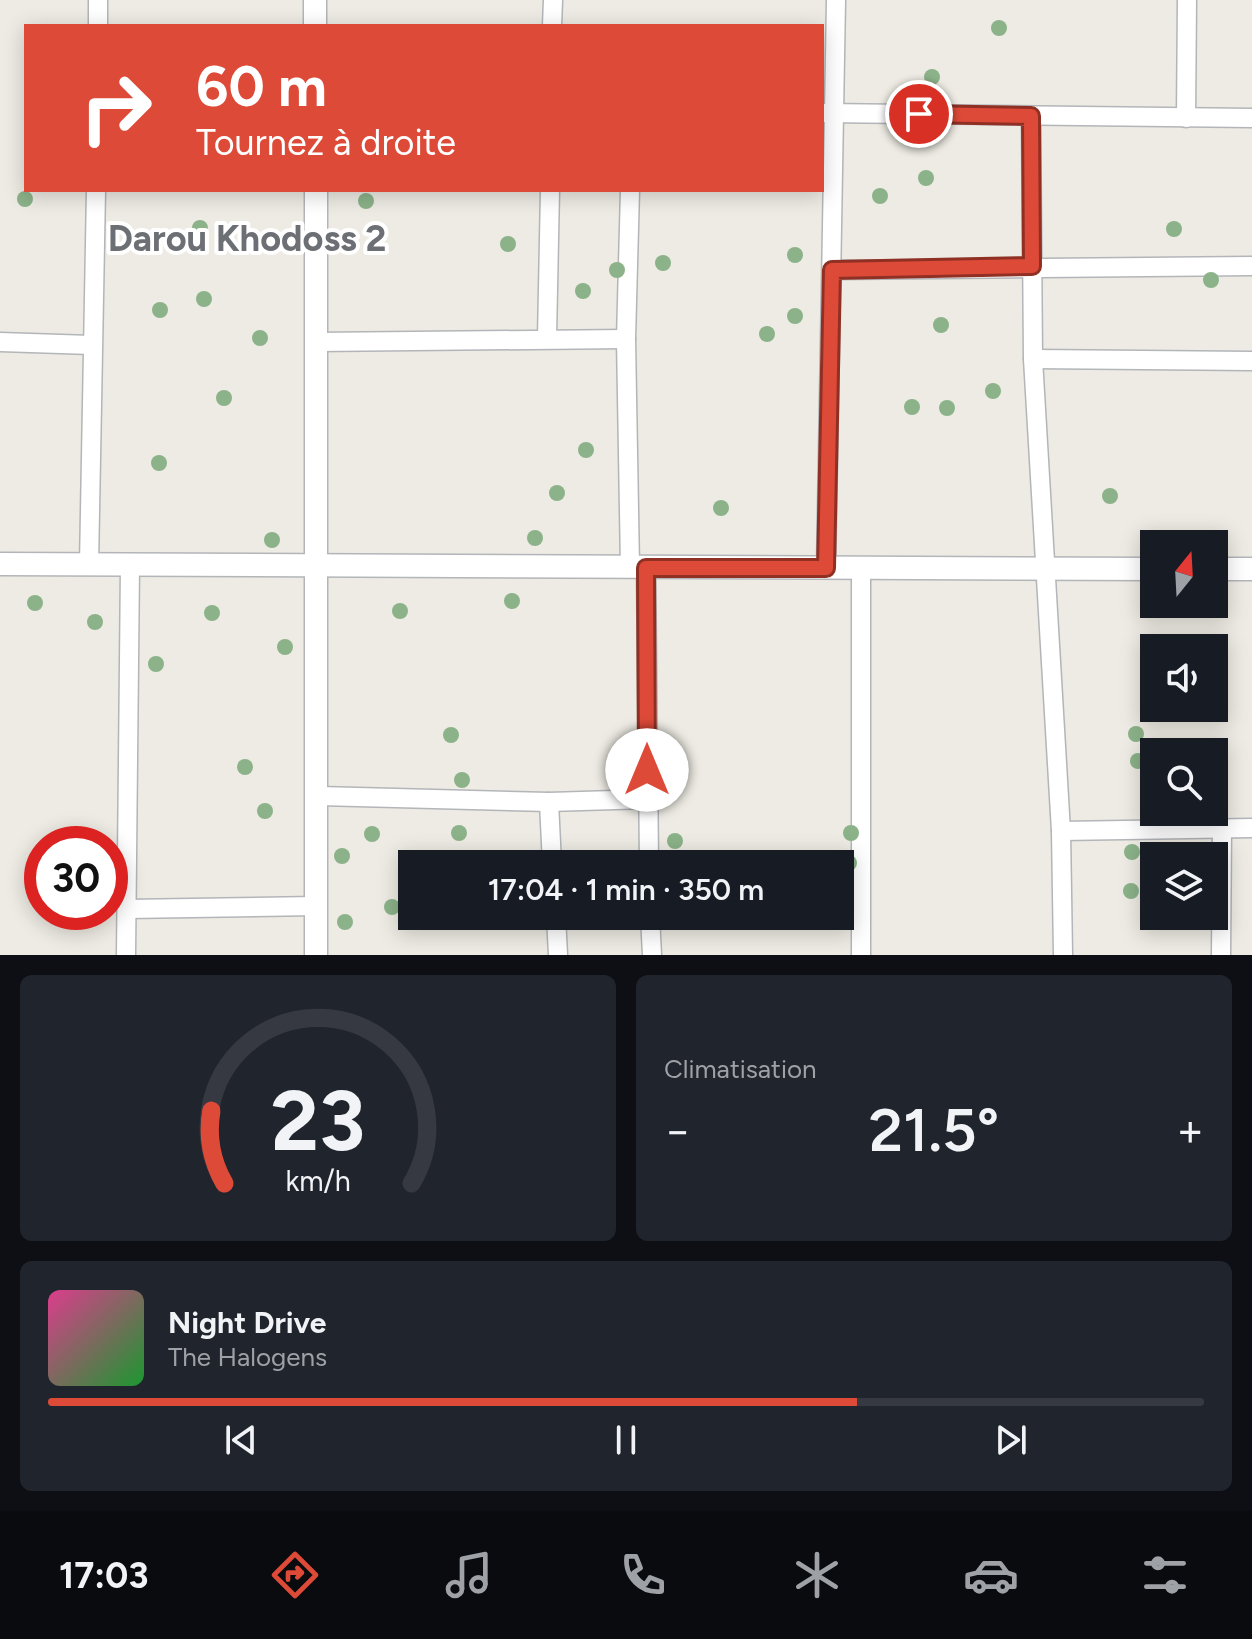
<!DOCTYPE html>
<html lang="fr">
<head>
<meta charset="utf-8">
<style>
	body { margin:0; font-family:Figtree,sans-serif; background:#20242c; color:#f1f3f6; height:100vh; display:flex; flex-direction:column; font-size:30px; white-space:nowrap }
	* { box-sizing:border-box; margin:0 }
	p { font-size:26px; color:#9ea1a6 }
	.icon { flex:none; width:44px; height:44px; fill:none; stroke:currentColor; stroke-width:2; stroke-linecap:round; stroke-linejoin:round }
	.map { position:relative; height:955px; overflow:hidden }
	.sheet { display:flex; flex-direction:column; gap:20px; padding:20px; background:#0d0f14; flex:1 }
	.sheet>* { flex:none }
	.banner { position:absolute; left:24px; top:24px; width:800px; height:168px; border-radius:0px; box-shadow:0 4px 20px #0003; background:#de4a38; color:#fff; overflow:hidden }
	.needle { width:52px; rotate:18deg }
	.controls { position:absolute; left:1140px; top:530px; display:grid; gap:16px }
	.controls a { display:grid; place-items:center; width:88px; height:88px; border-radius:0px; background:#171b24; box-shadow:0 4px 20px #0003; font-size:40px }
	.speed { position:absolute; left:24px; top:826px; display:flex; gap:16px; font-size:40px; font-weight:700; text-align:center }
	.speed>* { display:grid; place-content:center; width:104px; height:104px; border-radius:50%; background:#171b24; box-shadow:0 4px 20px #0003; line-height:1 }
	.speed .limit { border:12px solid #d22; background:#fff; color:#111 }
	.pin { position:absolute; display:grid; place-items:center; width:68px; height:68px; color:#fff; margin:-34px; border:4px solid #fff; border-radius:50%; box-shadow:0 2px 8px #0007 }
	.me { position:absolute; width:88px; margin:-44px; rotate:0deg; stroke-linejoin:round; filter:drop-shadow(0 0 6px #0008) }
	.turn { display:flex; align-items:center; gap:28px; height:168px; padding:0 40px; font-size:36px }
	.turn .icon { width:104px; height:104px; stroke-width:2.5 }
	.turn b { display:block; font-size:56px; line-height:68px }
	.big { font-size:60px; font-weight:600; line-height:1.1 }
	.sheet .tile { flex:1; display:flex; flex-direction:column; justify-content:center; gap:12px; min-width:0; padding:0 28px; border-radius:12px; background:#20242c }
	.sheet .dial { align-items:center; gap:0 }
	.dial svg { height:208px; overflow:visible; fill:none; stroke:#363941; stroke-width:7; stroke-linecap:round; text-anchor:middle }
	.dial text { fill:#f1f3f6; stroke:none }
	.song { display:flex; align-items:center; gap:24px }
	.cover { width:96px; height:96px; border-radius:12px; background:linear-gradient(135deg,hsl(330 70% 55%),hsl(130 70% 35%)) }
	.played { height:8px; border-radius:4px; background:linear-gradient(90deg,#de4a38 70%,#363941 70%) }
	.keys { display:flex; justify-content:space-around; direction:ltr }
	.heat { display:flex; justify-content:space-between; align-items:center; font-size:44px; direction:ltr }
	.sheet .tiles { flex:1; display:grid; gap:20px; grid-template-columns:1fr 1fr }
	.tile:last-child { grid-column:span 2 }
	.trip { position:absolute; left:398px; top:850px; width:456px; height:80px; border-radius:0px; background:#171b24; box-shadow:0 4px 20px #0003; font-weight:600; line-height:80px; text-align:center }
	.tabs { display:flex; height:128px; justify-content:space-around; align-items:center; background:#090b0e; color:#9ea1a6 }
	.tabs .icon { width:56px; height:56px }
	.tabs .current { color:#de4a38 }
	.tabs b { font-size:36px; color:#f1f3f6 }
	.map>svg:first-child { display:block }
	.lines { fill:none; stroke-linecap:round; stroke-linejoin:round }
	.minor-casing { stroke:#b3b5b9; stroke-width:21 }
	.tertiary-casing { stroke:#b3b5b9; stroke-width:25 }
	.minor { stroke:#fff; stroke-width:18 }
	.tertiary { stroke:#fff; stroke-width:22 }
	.tree { fill:#8bb289 }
	.route-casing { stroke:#903024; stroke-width:20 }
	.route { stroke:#de4a38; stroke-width:14 }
	.labels { text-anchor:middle; stroke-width:8; stroke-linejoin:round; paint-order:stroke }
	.district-label { font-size:36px; font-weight:bold; fill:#6c7075; stroke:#fff }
</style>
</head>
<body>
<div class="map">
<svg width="1252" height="955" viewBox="0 0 1252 955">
	<rect width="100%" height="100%" fill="#edebe3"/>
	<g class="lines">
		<!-- minor casing -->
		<g class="minor-casing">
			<g id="minor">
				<polyline points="98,26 98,0"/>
				<polyline points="552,26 553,0"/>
				<polyline points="823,113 1252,118"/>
				<polyline points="1031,116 1033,359 1061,831 1063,955"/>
				<polyline points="1186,118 1187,0"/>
				<polyline points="832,270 1252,266"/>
				<polyline points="547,338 550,190"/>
				<polyline points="0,342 91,345"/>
				<polyline points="316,342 626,339"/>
				<polyline points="1033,359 1252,361"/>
				<polyline points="89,565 96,190"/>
				<polyline points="630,567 626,339 630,190"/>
				<polyline points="646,568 649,864"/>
				<polyline points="826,568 836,0"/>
				<polyline points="861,568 861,955"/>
				<polyline points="319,796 549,802 647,799"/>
				<polyline points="549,802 552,864"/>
				<polyline points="1061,831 1252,828"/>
				<polyline points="127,909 316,906"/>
				<polyline points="556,916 558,955"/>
				<polyline points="650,916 652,955"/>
				<polyline points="126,955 130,565"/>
				<polyline points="1221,955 1222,828"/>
			</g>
		</g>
		<!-- tertiary casing -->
		<g class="tertiary-casing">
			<g id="tertiary">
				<polyline points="315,0 315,26"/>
				<polyline points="316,190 316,955"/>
				<polyline points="0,564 1154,569"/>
				<polyline points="1214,569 1252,569"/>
			</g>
		</g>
		<!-- minor -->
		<use href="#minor" class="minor"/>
		<!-- tertiary -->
		<use href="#tertiary" class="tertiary"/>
	</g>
	<!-- trees -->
	<g class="tree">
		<circle cx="999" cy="28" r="8"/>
		<circle cx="932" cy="77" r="8"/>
		<circle cx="926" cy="178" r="8"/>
		<circle cx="880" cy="196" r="8"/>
		<circle cx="25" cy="199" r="8"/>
		<circle cx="366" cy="201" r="8"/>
		<circle cx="200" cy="228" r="8"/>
		<circle cx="1174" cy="229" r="8"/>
		<circle cx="508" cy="244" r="8"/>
		<circle cx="795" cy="255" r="8"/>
		<circle cx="663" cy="263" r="8"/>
		<circle cx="617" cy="270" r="8"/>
		<circle cx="1211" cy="280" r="8"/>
		<circle cx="583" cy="291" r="8"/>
		<circle cx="204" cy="299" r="8"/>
		<circle cx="160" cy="310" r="8"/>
		<circle cx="795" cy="316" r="8"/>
		<circle cx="941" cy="325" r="8"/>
		<circle cx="767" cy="334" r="8"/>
		<circle cx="260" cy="338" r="8"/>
		<circle cx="993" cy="391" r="8"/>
		<circle cx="224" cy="398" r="8"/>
		<circle cx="912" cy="407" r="8"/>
		<circle cx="947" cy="408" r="8"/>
		<circle cx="586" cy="450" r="8"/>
		<circle cx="159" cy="463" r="8"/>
		<circle cx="557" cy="493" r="8"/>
		<circle cx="1110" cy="496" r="8"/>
		<circle cx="721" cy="508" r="8"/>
		<circle cx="535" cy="538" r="8"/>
		<circle cx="272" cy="540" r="8"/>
		<circle cx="512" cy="601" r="8"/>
		<circle cx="35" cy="603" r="8"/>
		<circle cx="400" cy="611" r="8"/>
		<circle cx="212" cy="613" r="8"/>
		<circle cx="95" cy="622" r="8"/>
		<circle cx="285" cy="647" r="8"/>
		<circle cx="156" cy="664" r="8"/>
		<circle cx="1136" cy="734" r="8"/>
		<circle cx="451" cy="735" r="8"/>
		<circle cx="1138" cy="761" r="8"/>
		<circle cx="245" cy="767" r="8"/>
		<circle cx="462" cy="780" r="8"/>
		<circle cx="265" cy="811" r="8"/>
		<circle cx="459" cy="833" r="8"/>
		<circle cx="851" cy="833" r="8"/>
		<circle cx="372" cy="834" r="8"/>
		<circle cx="675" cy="841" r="8"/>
		<circle cx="1132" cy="852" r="8"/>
		<circle cx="342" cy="856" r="8"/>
		<circle cx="849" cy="863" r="8"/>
		<circle cx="1131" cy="891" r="8"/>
		<circle cx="392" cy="907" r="8"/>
		<circle cx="345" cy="922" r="8"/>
	</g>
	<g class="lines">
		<!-- route casing -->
		<g class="route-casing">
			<polyline id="route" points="647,770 646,568 826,568 832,270 1032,266 1031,116 919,114"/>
		</g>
		<!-- route -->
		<use href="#route" class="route"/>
	</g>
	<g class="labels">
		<!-- district labels -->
		<g class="district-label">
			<text x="247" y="251">Darou Khodoss 2</text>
		</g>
	</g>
</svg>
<div class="controls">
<a><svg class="needle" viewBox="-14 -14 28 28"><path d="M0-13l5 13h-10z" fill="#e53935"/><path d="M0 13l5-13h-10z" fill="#9ea1a6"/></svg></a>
<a><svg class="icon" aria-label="sound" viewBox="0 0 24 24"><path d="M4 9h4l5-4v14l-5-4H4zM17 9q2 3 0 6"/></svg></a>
<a><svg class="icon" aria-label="search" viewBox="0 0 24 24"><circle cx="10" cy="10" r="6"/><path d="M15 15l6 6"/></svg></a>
<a><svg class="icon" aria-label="layers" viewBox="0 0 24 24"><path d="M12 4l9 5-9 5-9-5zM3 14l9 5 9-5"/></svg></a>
</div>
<div class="speed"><div class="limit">30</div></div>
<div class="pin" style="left:919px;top:114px;background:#d93025"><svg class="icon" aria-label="arrive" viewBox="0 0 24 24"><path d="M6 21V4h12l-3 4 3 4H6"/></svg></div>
<svg class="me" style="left:647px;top:770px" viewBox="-20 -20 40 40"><circle r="19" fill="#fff"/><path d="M0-13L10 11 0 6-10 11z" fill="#de4a38"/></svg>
<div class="trip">17:04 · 1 min · 350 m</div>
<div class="banner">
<div class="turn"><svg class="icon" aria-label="right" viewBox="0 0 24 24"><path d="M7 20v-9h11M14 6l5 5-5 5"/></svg><div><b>60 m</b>Tournez à droite</div></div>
</div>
</div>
<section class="sheet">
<div class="tiles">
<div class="tile dial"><svg viewBox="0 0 100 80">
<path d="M14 69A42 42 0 1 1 86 69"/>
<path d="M14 69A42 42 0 0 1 9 41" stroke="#de4a38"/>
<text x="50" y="56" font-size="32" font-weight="700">23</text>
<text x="50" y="72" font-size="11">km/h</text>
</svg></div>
<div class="tile"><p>Climatisation</p>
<div class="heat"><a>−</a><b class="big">21.5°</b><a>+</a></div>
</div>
<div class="tile">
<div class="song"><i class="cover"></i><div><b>Night Drive</b><p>The Halogens</p></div></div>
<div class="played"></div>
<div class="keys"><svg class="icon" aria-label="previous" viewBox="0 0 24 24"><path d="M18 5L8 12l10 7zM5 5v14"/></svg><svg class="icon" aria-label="pause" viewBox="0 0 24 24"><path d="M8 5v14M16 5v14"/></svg><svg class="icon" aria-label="next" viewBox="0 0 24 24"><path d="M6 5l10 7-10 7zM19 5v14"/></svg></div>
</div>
</div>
</section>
<nav class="tabs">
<b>17:03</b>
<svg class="icon current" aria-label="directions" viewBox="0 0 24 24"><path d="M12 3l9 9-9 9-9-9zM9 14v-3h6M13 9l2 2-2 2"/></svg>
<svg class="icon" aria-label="music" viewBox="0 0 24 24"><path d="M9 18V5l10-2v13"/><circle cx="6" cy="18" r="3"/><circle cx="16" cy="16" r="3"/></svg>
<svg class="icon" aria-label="phone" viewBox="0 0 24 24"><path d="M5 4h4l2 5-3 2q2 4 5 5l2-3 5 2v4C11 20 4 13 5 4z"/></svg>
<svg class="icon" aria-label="climate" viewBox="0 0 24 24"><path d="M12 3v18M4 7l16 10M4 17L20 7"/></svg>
<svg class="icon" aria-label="car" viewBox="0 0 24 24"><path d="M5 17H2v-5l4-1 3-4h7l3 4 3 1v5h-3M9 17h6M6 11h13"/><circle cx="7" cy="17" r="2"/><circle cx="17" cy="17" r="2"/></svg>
<svg class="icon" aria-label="filters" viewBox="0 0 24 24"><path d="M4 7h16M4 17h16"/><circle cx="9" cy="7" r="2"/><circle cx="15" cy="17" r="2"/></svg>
</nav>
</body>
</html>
